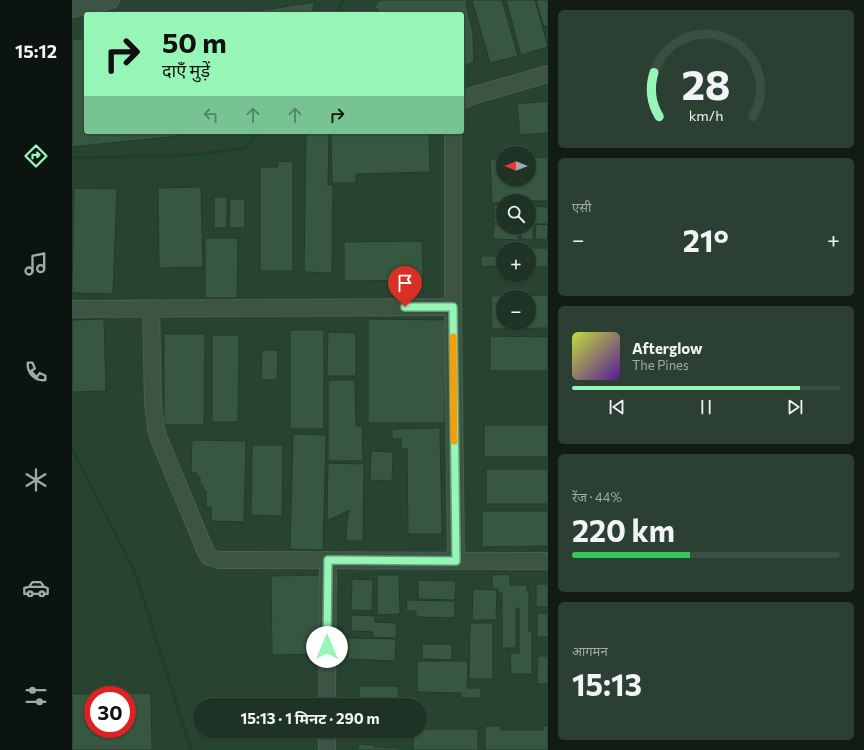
<!DOCTYPE html>
<html lang="hi">
<head>
<meta charset="utf-8">
<style>
	body { margin:0; font-family:Commissioner,"Noto Sans Devanagari",sans-serif; background:#2b3f32; color:#f1f3f6; height:100vh; display:flex; flex-direction:column; font-size:15px; white-space:nowrap }
	* { box-sizing:border-box; margin:0 }
	p { font-size:13px; color:#a1aaa7 }
	.icon { flex:none; width:22px; height:22px; fill:none; stroke:currentColor; stroke-width:2; stroke-linecap:round; stroke-linejoin:round }
	.map { position:relative; flex:1; overflow:hidden }
	.side { display:flex; flex-direction:column; gap:10px; padding:10px; background:#101c14; width:316px }
	.side>* { flex:none }
	.guide { position:absolute; left:12px; top:12px; width:380px; height:122px; border-radius:4px; box-shadow:0 1px 3px #0004,0 0 0 1px #3c4e42; background:#95f6b7; color:#111; overflow:hidden }
	.needle { width:26px; rotate:270deg }
	.tools { position:absolute; left:424px; top:146px; display:grid; gap:8px }
	.tools a { display:grid; place-items:center; width:40px; height:40px; border-radius:50%; background:#1e3325; box-shadow:0 1px 3px #0004,0 0 0 1px #3c4e42; font-size:20px }
	.speed { position:absolute; left:12px; top:686px; display:flex; gap:8px; font-size:20px; font-weight:700; text-align:center }
	.speed>* { display:grid; place-content:center; width:52px; height:52px; border-radius:50%; background:#1e3325; box-shadow:0 1px 3px #0004,0 0 0 1px #3c4e42; line-height:1 }
	.speed .limit { border:6px solid #d22; background:#fff; color:#111 }
	.pin { position:absolute; display:grid; place-items:center; width:34px; height:34px; color:#fff; margin:-41px -17px; border-radius:50% 50% 50% 0; rotate:-45deg; box-shadow:0 0 4px #0007 }
	.pin .icon { rotate:45deg }
	.me { position:absolute; width:44px; margin:-22px; rotate:0deg; stroke-linejoin:round; filter:drop-shadow(0 0 3px #0008) }
	.turn { display:flex; align-items:center; gap:14px; height:84px; padding:0 12px; font-size:18px }
	.turn .icon { width:52px; height:52px; stroke-width:2.5 }
	.turn b { display:block; font-size:28px; line-height:34px }
	.lanes { display:flex; align-items:center; height:38px; padding:0 12px; background:#0003; justify-content:center; gap:20px; direction:ltr }
	.lanes .off { opacity:.35 }
	.big { font-size:30px; font-weight:700; line-height:1.1 }
	.side .widget { flex:1; display:flex; flex-direction:column; justify-content:center; gap:6px; min-width:0; padding:0 14px; border-radius:6px; background:#2b3f32 }
	.side .dial { align-items:center; gap:0 }
	.dial svg { height:104px; overflow:visible; fill:none; stroke:#3c4e42; stroke-width:7; stroke-linecap:round; text-anchor:middle }
	.dial text { fill:#f1f3f6; stroke:none }
	.song { display:flex; align-items:center; gap:12px }
	.cover { width:48px; height:48px; border-radius:6px; background:linear-gradient(135deg,hsl(70 70% 55%),hsl(270 70% 35%)) }
	.played { height:4px; border-radius:2px; background:linear-gradient(90deg,#95f6b7 85%,#3c4e42 85%) }
	.keys { display:flex; justify-content:space-around; direction:ltr }
	.heat { display:flex; justify-content:space-between; align-items:center; font-size:22px; direction:ltr }
	.charge { height:6px; border-radius:3px; background:linear-gradient(90deg,#34c759 44%,#3c4e42 0) }
	.trip { position:absolute; left:121px; top:698px; width:234px; height:40px; border-radius:20px; background:#1e3325; box-shadow:0 1px 3px #0004,0 0 0 1px #3c4e42; font-weight:700; line-height:40px; text-align:center }
	main { display:flex; flex:1; min-height:0 }
	.tabs { display:flex; flex-direction:column; width:72px; justify-content:space-around; align-items:center; background:#0c140f; color:#a1aaa7 }
	.tabs .icon { width:28px; height:28px }
	.tabs .on { color:#95f6b7 }
	.tabs b { font-size:18px; color:#f1f3f6 }
	.map>svg:first-child { display:block }
	.lines { fill:none; stroke-linecap:round; stroke-linejoin:round }
	.stream { stroke:#1b4228; stroke-width:3.5 }
	.building { fill:#375741; stroke:#233b2b; fill-rule:evenodd }
	.minor-casing { stroke:#496051; stroke-width:18 }
	.minor { stroke:#3d5344; stroke-width:16 }
	.route-casing { stroke:#61a077; stroke-width:10 }
	.route { stroke:#95f6b7; stroke-width:7 }
	.slow { stroke:#f59e0b; stroke-width:7 }
</style>
</head>
<body>
<main>
<nav class="tabs">
<b>15:12</b>
<svg class="icon on" aria-label="directions" viewBox="0 0 24 24"><path d="M12 3l9 9-9 9-9-9zM9 14v-3h6M13 9l2 2-2 2"/></svg>
<svg class="icon" aria-label="music" viewBox="0 0 24 24"><path d="M9 18V5l10-2v13"/><circle cx="6" cy="18" r="3"/><circle cx="16" cy="16" r="3"/></svg>
<svg class="icon" aria-label="phone" viewBox="0 0 24 24"><path d="M5 4h4l2 5-3 2q2 4 5 5l2-3 5 2v4C11 20 4 13 5 4z"/></svg>
<svg class="icon" aria-label="climate" viewBox="0 0 24 24"><path d="M12 3v18M4 7l16 10M4 17L20 7"/></svg>
<svg class="icon" aria-label="car" viewBox="0 0 24 24"><path d="M5 17H2v-5l4-1 3-4h7l3 4 3 1v5h-3M9 17h6M6 11h13"/><circle cx="7" cy="17" r="2"/><circle cx="17" cy="17" r="2"/></svg>
<svg class="icon" aria-label="filters" viewBox="0 0 24 24"><path d="M4 7h16M4 17h16"/><circle cx="9" cy="7" r="2"/><circle cx="15" cy="17" r="2"/></svg>
</nav>
<div class="map">
<svg width="476" height="750" viewBox="0 0 476 750">
	<rect width="100%" height="100%" fill="#284431"/>
	<g class="lines">
		<!-- stream -->
		<g class="stream">
			<polyline points="265,14 271,0"/>
			<polyline points="0,158 120,155 173,148 186,132"/>
			<polyline points="0,449 63,572 119,750"/>
		</g>
	</g>
	<!-- building -->
	<g class="building">
		<polygon points="307,0 395,0 394,4 401,33 402,62 390,67 390,14 310,14 303,7"/>
		<polygon points="400,0 430,0 446,56 418,63"/>
		<polygon points="434,0 463,0 476,47 449,55"/>
		<polygon points="464,0 476,0 476,27 476,26 472,27"/>
		<polygon points="243,2 239,14 166,14"/>
		<polygon points="14,38 14,132 127,132 97,137 0,147 0,40"/>
		<polygon points="476,101 476,133 448,135 445,104"/>
		<polygon points="234,132 257,132 256,185 261,185 260,273 232,272"/>
		<polygon points="259,132 357,132 358,172 284,174 284,183 260,183"/>
		<polygon points="476,157 476,201 431,201 431,202 420,203 418,159 431,158 431,179 457,179 457,158"/>
		<polygon points="206,161 221,162 221,271 188,271 188,167 206,167"/>
		<polygon points="129,187 131,267 87,268 86,188"/>
		<polygon points="2,188 45,189 41,294 0,293"/>
		<rect x="142" y="197" width="13" height="31"/>
		<polygon points="158,199 173,199 173,228 157,228"/>
		<rect x="422" y="205" width="9" height="18"/>
		<polygon points="458,206 476,207 476,224 458,224"/>
		<polygon points="422,224 431,224 431,227 447,227 446,240 421,239"/>
		<polygon points="457,224 461,224 461,240 449,239 449,227 457,227"/>
		<polygon points="464,224 476,225 475,240 463,239"/>
		<polygon points="133,238 166,238 165,298 133,298"/>
		<polygon points="350,241 351,280 272,281 272,242"/>
		<polygon points="456,248 476,248 476,267 457,267"/>
		<polygon points="409,256 431,256 431,266 409,267"/>
		<path d="M476,295V328L420,329L419,296ZM431,297H457V323H431Z"/>
		<polygon points="32,319 34,391 0,392 0,320"/>
		<polygon points="296,319 374,320 373,423 296,423"/>
		<rect x="218" y="330" width="34" height="99"/>
		<polygon points="256,332 284,333 284,376 255,376"/>
		<polygon points="92,334 133,334 132,425 92,425"/>
		<polygon points="140,335 167,335 166,422 140,422"/>
		<polygon points="418,336 476,337 476,371 418,371"/>
		<polygon points="190,350 206,350 205,380 189,380"/>
		<polygon points="256,380 283,380 284,426 290,426 291,461 256,461"/>
		<rect x="412" y="425" width="64" height="32"/>
		<polygon points="368,428 370,534 336,534 335,449 329,449 329,439 320,439 320,429"/>
		<polygon points="221,434 254,435 251,550 218,549"/>
		<polygon points="120,440 174,441 172,522 139,521 139,507 134,507 134,491 131,490 131,485 128,485 128,477 125,477 125,473 119,473"/>
		<polygon points="180,445 211,445 210,516 179,515"/>
		<polygon points="299,451 321,452 320,481 298,480"/>
		<polygon points="256,463 292,464 291,541 274,541 275,521 277,510 255,521"/>
		<rect x="414" y="469" width="62" height="35"/>
		<polygon points="410,511 476,511 476,546 410,547"/>
		<polygon points="438,574 438,585 455,585 455,591 457,591 457,632 460,632 460,674 439,674 438,653 447,653 447,608 444,608 444,648 430,648 430,593 426,593 426,589 420,589 420,575"/>
		<polygon points="250,575 251,654 200,655 199,576"/>
		<polygon points="305,575 327,575 328,614 305,615"/>
		<polygon points="280,579 301,580 300,611 279,610"/>
		<polygon points="346,580 384,581 383,600 346,599"/>
		<rect x="464" y="584" width="12" height="23"/>
		<polygon points="401,589 425,590 424,620 400,620"/>
		<polygon points="335,600 383,601 383,618 344,617 344,611 334,611"/>
		<rect x="465" y="613" width="11" height="24"/>
		<polygon points="279,615 303,616 303,622 325,623 324,638 301,637 301,632 279,631"/>
		<polygon points="398,623 421,623 421,679 397,679"/>
		<polygon points="276,638 324,639 323,661 276,659"/>
		<polygon points="350,644 380,644 380,660 350,659"/>
		<polygon points="466,656 476,656 476,684 465,684"/>
		<polygon points="345,661 396,661 395,688 409,688 409,698 389,698 389,693 345,692"/>
		<polygon points="287,686 326,686 327,704 287,705"/>
		<path d="M79,693L80,750H0V694ZM21,695H55V729H21Z"/>
		<polygon points="413,726 429,726 429,730 471,730 471,726 476,726 476,750 413,750"/>
		<polygon points="348,729 406,729 406,750 341,750 341,731 348,731"/>
		<polygon points="285,731 334,731 285,733"/>
		<polygon points="286,744 302,745 302,747 328,748 328,750 286,750"/>
	</g>
	<g class="lines">
		<!-- minor casing -->
		<g class="minor-casing">
			<g id="minor">
				<polyline points="0,9 39,0"/>
				<polyline points="390,100 403,95 476,74"/>
				<polyline points="381,132 381,307 384,561"/>
				<polyline points="0,309 381,307"/>
				<polyline points="79,309 81,403 84,429 87,439 134,552 137,557 147,560 476,561"/>
				<polyline points="255,705 256,560"/>
				<polyline points="255,750 255,731"/>
			</g>
		</g>
		<!-- minor -->
		<use href="#minor" class="minor"/>
	</g>
	<g class="lines">
		<!-- route casing -->
		<g class="route-casing">
			<polyline id="route" points="255,647 256,560 384,561 381,307 333,307"/>
		</g>
		<!-- route -->
		<use href="#route" class="route"/>
		<!-- slow -->
		<polyline class="slow" points="381,337 382,441"/>
	</g>
</svg>
<div class="tools">
<a><svg class="needle" viewBox="-14 -14 28 28"><path d="M0-13l5 13h-10z" fill="#e53935"/><path d="M0 13l5-13h-10z" fill="#a1aaa7"/></svg></a>
<a><svg class="icon" aria-label="search" viewBox="0 0 24 24"><circle cx="10" cy="10" r="6"/><path d="M15 15l6 6"/></svg></a>
<a>+</a>
<a>−</a>
</div>
<div class="speed"><div class="limit">30</div></div>
<div class="pin" style="left:333px;top:307px;background:#d93025"><svg class="icon" aria-label="arrive" viewBox="0 0 24 24"><path d="M6 21V4h12l-3 4 3 4H6"/></svg></div>
<svg class="me" style="left:255px;top:647px" viewBox="-20 -20 40 40"><circle r="19" fill="#fff"/><path d="M0-13L10 11 0 6-10 11z" fill="#95f6b7"/></svg>
<div class="trip">15:13 · 1 मिनट · 290 m</div>
<div class="guide">
<div class="turn"><svg class="icon" aria-label="right" viewBox="0 0 24 24"><path d="M7 20v-9h11M14 6l5 5-5 5"/></svg><div><b>50 m</b>दाएँ मुड़ें</div></div>
<div class="lanes"><svg class="icon off" aria-label="left" viewBox="0 0 24 24"><path d="M17 20v-9H6M10 6l-5 5 5 5"/></svg><svg class="icon off" aria-label="ahead" viewBox="0 0 24 24"><path d="M12 20V5M6 11l6-6 6 6"/></svg><svg class="icon off" aria-label="ahead" viewBox="0 0 24 24"><path d="M12 20V5M6 11l6-6 6 6"/></svg><svg class="icon" aria-label="right" viewBox="0 0 24 24"><path d="M7 20v-9h11M14 6l5 5-5 5"/></svg></div>
</div>
</div>
<section class="side">
<div class="widget dial"><svg viewBox="0 0 100 80">
<path d="M14 69A42 42 0 1 1 86 69"/>
<path d="M14 69A42 42 0 0 1 10 35" stroke="#95f6b7"/>
<text x="50" y="56" font-size="32" font-weight="700">28</text>
<text x="50" y="72" font-size="11">km/h</text>
</svg></div>
<div class="widget"><p>एसी</p>
<div class="heat"><a>−</a><b class="big">21°</b><a>+</a></div>
</div>
<div class="widget">
<div class="song"><i class="cover"></i><div><b>Afterglow</b><p>The Pines</p></div></div>
<div class="played"></div>
<div class="keys"><svg class="icon" aria-label="previous" viewBox="0 0 24 24"><path d="M18 5L8 12l10 7zM5 5v14"/></svg><svg class="icon" aria-label="pause" viewBox="0 0 24 24"><path d="M8 5v14M16 5v14"/></svg><svg class="icon" aria-label="next" viewBox="0 0 24 24"><path d="M6 5l10 7-10 7zM19 5v14"/></svg></div>
</div>
<div class="widget"><p>रेंज · 44%</p><b class="big">220 km</b><div class="charge"></div></div>
<div class="widget"><p>आगमन</p><b class="big">15:13</b></div>
</section>
</main>
</body>
</html>
